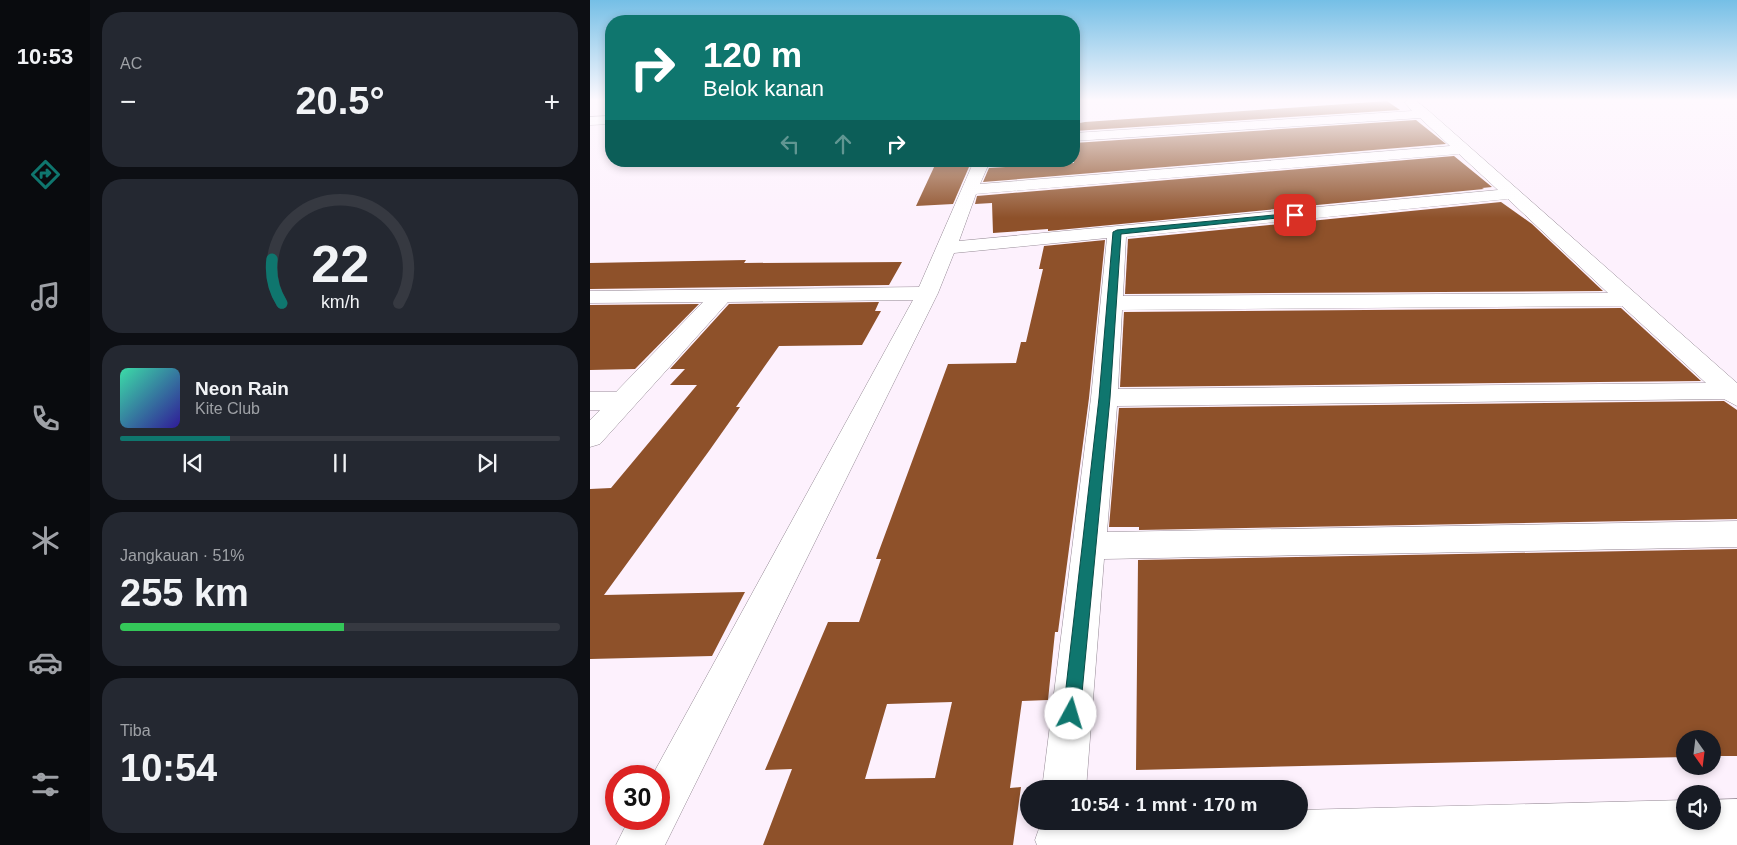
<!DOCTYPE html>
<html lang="id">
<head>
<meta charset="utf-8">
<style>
	body { margin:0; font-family:Arial,sans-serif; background:#242831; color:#f1f3f6; height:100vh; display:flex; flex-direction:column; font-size:19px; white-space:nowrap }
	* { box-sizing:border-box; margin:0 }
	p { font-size:16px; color:#9ea1a6 }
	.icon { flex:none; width:28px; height:28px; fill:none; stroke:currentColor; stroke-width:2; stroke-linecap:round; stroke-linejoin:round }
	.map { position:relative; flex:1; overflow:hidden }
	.side { display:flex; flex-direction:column; gap:12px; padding:12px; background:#0d0f14; width:500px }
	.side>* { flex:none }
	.guide { position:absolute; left:15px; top:15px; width:475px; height:152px; border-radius:20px; box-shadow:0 2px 8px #0003; background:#0f766e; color:#fff; overflow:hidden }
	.needle { width:32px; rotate:166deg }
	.controls { position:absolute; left:1086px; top:730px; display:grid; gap:10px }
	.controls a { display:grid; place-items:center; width:45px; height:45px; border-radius:50%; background:#171b24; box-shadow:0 2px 8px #0003; font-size:25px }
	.speed { position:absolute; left:15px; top:765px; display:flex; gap:10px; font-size:25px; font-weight:700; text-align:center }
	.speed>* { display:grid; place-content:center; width:65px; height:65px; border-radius:50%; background:#171b24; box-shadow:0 2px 8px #0003; line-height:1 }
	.speed .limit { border:8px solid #d22; background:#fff; color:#111 }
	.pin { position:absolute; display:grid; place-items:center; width:42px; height:42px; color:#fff; margin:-21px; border-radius:10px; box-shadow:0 2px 8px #0006 }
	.me { position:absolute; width:55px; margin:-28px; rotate:6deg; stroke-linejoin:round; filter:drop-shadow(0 0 4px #0008) }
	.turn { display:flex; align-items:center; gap:18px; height:105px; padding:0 15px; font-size:22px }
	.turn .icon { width:65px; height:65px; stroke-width:2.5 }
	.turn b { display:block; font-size:35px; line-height:42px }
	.lanes { display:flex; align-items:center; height:48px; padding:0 15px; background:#0003; justify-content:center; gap:25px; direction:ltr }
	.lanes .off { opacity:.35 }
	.big { font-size:38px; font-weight:700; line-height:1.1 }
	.side .tile { flex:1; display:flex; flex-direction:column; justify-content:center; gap:8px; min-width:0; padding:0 18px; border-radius:20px; background:#242831 }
	.side .dial { align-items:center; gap:0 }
	.dial svg { height:130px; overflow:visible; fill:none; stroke:#363941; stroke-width:7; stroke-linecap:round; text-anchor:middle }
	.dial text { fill:#f1f3f6; stroke:none }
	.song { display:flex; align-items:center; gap:15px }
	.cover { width:60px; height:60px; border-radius:8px; background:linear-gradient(135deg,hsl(160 70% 55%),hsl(250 70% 35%)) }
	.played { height:5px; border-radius:2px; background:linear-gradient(90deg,#0f766e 25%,#363941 25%) }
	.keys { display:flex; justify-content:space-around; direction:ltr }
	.heat { display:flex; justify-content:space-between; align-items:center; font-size:28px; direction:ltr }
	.charge { height:8px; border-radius:4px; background:linear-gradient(90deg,#34c759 51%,#363941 0) }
	.trip { position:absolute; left:430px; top:780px; width:288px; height:50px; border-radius:25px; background:#171b24; box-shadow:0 2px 8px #0003; font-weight:700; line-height:50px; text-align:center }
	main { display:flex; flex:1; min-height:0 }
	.tabs { display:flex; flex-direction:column; width:90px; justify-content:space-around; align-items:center; background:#090b0e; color:#9ea1a6 }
	.tabs .icon { width:35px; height:35px }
	.tabs .selected { color:#0f766e }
	.tabs b { font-size:22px; color:#f1f3f6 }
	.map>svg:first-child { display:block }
	.building { fill:#8e512a; fill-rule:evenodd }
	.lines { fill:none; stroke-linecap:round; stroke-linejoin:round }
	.minor-casing { stroke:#958a95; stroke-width:1 }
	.minor { fill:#fff; fill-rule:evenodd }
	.route { fill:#0f766e; stroke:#0a4d48 }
</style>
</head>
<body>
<main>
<nav class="tabs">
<b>10:53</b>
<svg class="icon selected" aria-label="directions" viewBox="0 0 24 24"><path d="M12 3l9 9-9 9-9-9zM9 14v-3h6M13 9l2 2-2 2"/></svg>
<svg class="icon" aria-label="music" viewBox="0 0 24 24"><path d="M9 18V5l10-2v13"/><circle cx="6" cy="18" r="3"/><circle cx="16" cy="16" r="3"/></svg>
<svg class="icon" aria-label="phone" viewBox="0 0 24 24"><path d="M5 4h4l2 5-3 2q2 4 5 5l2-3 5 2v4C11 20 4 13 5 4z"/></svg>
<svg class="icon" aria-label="climate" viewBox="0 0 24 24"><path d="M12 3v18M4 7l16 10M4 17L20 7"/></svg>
<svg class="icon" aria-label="car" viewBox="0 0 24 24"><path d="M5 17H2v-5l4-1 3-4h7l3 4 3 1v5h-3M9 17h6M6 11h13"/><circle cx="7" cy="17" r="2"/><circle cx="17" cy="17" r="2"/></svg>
<svg class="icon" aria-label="filters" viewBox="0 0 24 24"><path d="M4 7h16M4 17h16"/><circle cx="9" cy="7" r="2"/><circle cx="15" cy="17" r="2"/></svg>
</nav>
<section class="side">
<div class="tile"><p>AC</p>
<div class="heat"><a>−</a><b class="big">20.5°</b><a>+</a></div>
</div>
<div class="tile dial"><svg viewBox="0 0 100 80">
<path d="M14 69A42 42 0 1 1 86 69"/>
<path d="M14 69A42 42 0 0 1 8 42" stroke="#0f766e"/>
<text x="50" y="56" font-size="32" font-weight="700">22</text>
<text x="50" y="72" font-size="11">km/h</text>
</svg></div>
<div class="tile">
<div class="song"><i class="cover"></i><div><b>Neon Rain</b><p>Kite Club</p></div></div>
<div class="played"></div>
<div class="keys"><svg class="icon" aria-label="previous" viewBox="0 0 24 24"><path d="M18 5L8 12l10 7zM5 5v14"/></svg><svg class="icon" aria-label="pause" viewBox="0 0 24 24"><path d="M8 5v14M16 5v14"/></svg><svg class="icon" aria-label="next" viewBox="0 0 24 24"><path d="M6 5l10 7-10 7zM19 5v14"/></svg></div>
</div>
<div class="tile"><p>Jangkauan · 51%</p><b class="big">255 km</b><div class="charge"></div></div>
<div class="tile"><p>Tiba</p><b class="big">10:54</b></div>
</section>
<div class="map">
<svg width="1147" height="845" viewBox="0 0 1147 845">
	<rect width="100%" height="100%" fill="#fdf1fd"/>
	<!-- building -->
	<g class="building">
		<polygon points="797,101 810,110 484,131 484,124 495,122"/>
		<polygon points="826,120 856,144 393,182 399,168 484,163 484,143"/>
		<polygon points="864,156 902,187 892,188 894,189 458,231 458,229 403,233 402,203 385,204 387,196"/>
		<polygon points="345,165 379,167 363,204 326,206"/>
		<polygon points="911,202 942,224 1013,291 535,294 538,239"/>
		<path d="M515,240L499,398L468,632H465L458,700L432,701L420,788L431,787L423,845H173L202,769L175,770L238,622H269L291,559H286L358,364L426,363L431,342H436L453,269H449L454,246ZM362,702L345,778L275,779L297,704Z"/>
		<polygon points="156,260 154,263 312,262 299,285 0,289 0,263"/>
		<polygon points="289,302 285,311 291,311 272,345 189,346 146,407 150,407 119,451 14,595 155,592 122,656 0,659 0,489 21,488 107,385 80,385 95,369 80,369 139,304"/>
		<polygon points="109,304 45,369 0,370 0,305"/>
		<polygon points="1031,308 1111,381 530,387 534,312"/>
		<polygon points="1134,401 1147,410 1147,519 549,530 549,527 519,527 529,408"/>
		<polygon points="1147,549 1147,756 1122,756 1122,739 1095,739 1095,757 546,770 548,560"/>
	</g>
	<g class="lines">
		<!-- minor casing -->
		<g class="minor-casing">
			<g id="minor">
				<path d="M817,100H825L839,111L1147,383V406L1134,399L527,406L517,532L1147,521V547L514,559L496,789H452L501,398L517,238L364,253L348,293L75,845H26L39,819H69V776H62L323,300L138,302L10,444L0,447V420L10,410H0V392H26L113,302L0,303V291L329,287L384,161H400L390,184L860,146L830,118L484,141V133L822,111L815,103ZM869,154L908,190L369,241L386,194ZM918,199L1018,293L533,296L536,237ZM1032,306L1116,383L528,389L532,310Z"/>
				<polygon points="21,116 21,124 0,125 0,117"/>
				<polygon points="1147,799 1147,845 447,845 445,840 451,823 457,821 709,821 709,810 1095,800 1095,821 1122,821 1122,800"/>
			</g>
		</g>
		<!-- minor -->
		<use href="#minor" class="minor"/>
	</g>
	<!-- sky -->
	<linearGradient id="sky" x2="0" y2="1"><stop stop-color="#75bfe6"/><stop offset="0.46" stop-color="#fef9fe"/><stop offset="1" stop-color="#fef9fe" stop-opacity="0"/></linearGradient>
	<rect width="1147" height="218" fill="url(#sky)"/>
	<!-- route -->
	<polygon class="route" points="705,213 707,213 707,216 531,234 520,398 490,714 487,720 481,722 475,720 473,714 509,398 523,232 527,230"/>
</svg>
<div class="controls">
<a><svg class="needle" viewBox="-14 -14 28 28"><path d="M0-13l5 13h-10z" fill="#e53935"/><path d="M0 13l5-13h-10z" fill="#9ea1a6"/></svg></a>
<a><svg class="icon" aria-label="sound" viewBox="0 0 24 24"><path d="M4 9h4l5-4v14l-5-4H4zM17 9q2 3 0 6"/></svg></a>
</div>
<div class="speed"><div class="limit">30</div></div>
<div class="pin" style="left:705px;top:215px;background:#d93025"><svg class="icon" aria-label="arrive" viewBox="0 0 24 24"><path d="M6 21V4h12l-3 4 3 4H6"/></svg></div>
<svg class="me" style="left:481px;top:714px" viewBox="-20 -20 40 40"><circle r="19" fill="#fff"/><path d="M0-13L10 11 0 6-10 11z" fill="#0f766e"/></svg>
<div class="trip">10:54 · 1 mnt · 170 m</div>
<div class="guide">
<div class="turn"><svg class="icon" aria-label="right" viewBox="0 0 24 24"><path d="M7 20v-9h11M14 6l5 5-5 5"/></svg><div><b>120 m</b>Belok kanan</div></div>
<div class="lanes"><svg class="icon off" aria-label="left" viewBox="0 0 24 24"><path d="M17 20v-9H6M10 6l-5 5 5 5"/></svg><svg class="icon off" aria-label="ahead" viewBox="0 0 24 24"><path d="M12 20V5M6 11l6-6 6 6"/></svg><svg class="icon" aria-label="right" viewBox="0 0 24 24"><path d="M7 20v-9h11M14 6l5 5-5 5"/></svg></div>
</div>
</div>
</main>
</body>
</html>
